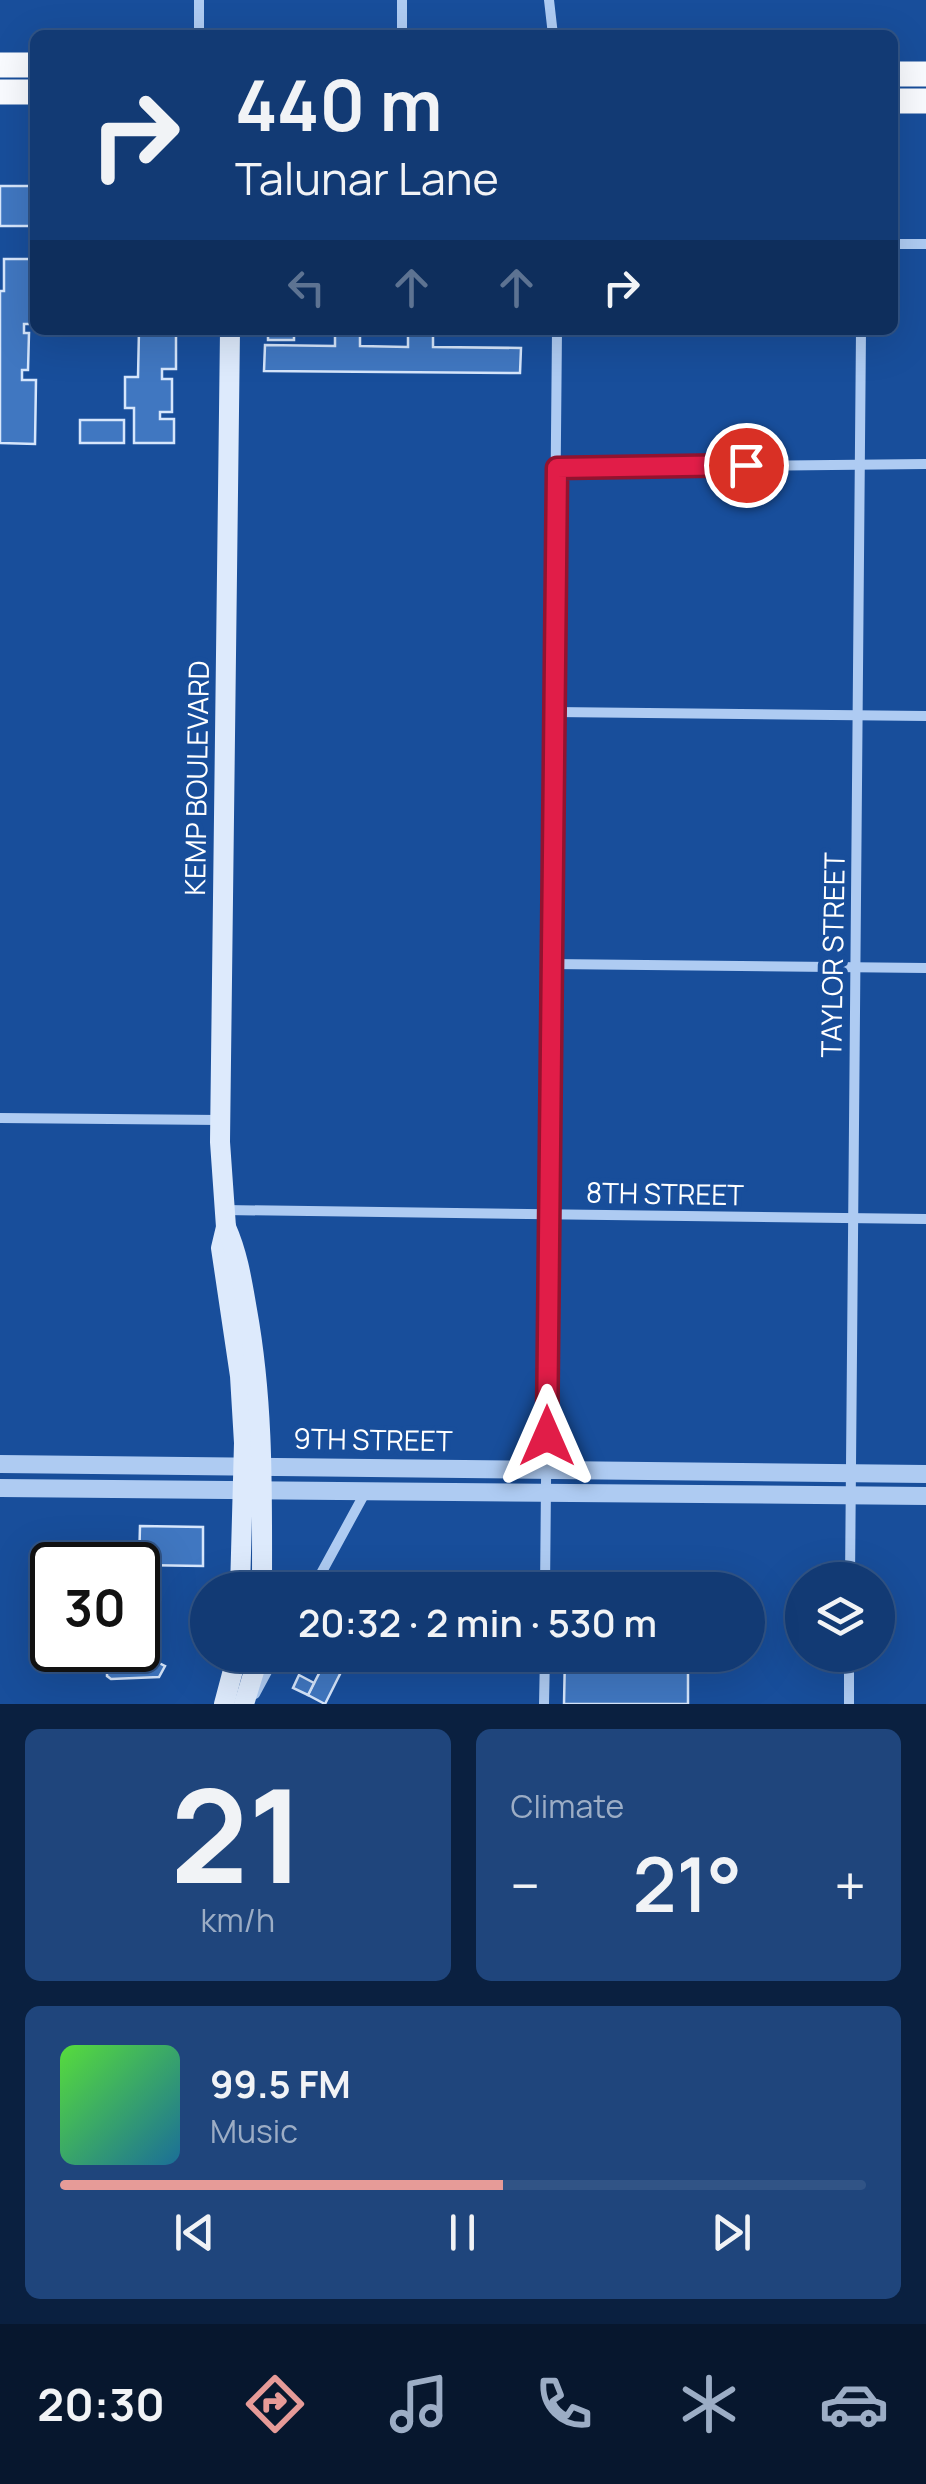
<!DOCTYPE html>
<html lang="en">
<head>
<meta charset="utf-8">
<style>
	body { margin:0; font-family:Manrope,sans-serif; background:#1f457c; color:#f1f3f6; height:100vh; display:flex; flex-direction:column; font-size:38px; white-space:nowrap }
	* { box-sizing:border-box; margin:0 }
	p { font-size:32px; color:#9cadc5 }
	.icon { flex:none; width:55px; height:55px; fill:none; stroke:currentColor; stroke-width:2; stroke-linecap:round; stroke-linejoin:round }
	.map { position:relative; height:1704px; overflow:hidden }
	.side { display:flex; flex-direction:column; gap:25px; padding:25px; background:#0a2040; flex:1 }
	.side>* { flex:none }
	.guide { position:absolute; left:30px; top:30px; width:868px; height:305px; border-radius:15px; box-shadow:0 10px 40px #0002,0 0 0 2px #315486; background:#123a74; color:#f1f3f6; overflow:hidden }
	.fabs { position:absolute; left:785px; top:1562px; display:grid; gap:20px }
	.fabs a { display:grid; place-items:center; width:110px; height:110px; border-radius:50%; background:#123a74; box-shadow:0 10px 40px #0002,0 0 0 2px #315486; font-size:50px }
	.speed { position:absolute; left:30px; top:1542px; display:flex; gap:20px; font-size:50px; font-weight:700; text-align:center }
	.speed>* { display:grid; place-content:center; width:130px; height:130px; border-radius:50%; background:#123a74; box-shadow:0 10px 40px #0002,0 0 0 2px #315486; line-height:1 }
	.speed .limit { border:5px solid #111; border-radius:15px; background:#fff; color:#111 }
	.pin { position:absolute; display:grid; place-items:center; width:85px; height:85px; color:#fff; margin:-42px; border:5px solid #fff; border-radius:50%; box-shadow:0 2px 10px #0007 }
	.me { position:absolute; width:110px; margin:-55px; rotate:0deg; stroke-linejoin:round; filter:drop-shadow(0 0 8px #0008) }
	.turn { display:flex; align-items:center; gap:35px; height:210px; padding:0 40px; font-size:45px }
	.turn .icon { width:130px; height:130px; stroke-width:2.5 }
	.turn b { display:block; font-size:70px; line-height:85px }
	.lanes { display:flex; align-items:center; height:95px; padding:0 40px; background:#0003; justify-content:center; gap:50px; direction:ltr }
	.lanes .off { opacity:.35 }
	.big { font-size:75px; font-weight:600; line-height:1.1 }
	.side .card { flex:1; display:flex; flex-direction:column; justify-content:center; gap:15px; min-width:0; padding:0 35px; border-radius:15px; background:#1f457c }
	.side .dial { align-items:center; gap:0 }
	.dial b { font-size:130px; line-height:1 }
	.song { display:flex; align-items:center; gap:30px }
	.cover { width:120px; height:120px; border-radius:15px; background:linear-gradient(135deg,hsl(110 70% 55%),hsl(200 70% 35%)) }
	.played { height:10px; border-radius:5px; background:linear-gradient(90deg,#e69b98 55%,#315486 55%) }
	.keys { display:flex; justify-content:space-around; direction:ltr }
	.heat { display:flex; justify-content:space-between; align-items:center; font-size:55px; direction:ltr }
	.side .tiles { flex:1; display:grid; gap:25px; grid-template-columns:1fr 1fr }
	.card:last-child { grid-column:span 2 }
	.trip { position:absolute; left:190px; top:1572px; width:575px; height:100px; border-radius:50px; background:#123a74; box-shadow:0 10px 40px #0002,0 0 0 2px #315486; font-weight:600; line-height:100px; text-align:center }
	.tabs { display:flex; height:160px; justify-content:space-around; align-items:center; background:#07172e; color:#9cadc5 }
	.tabs .icon { width:70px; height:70px }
	.tabs .on { color:#e69b98 }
	.tabs b { font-size:45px; color:#f1f3f6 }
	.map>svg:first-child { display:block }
	.building { fill:#4077c1; stroke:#d6e6fc; stroke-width:2.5 }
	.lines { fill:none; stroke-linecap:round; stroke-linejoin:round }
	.minor { stroke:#aecbf2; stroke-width:10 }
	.tertiary { stroke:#aecbf2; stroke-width:18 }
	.secondary { stroke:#ddeafc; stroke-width:20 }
	.primary { stroke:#f9fbff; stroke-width:25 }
	.route-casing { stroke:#92132f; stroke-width:25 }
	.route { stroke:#e11d48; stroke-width:18 }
	.labels { text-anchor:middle; stroke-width:10; stroke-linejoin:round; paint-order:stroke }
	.street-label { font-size:28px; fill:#fff; stroke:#184e9b }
</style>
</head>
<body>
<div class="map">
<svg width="926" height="1704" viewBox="0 0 926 1704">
	<rect width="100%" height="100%" fill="#184e9b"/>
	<!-- building -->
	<g class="building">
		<rect x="0" y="186" width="35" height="40"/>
		<polygon points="4,259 35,259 35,324 24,324 24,333 29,333 28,370 22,370 22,380 36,380 35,444 0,443 0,291 4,291"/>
		<polygon points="139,330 176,332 176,369 162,369 162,379 172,379 172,412 160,412 160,419 174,419 174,443 134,443 134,408 125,408 125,377 138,377"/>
		<rect x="268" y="330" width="26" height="10"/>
		<polygon points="335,330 360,330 360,346 408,347 408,330 520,330 433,330 433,347 521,348 520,373 264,371 265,345 335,346"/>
		<rect x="80" y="420" width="44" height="23"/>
		<polygon points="140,1526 203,1527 203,1566 139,1565"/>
		<polygon points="138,1632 159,1633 159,1663 165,1666 159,1677 111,1679 107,1676 107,1650 138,1650"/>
		<polygon points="565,1655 663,1656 663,1672 688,1672 688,1704 564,1704"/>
		<polygon points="328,1656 345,1664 325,1704 308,1695"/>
		<polygon points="299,1675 314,1683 308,1695 293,1688"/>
	</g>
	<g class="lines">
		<!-- minor -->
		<g class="minor">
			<polyline points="549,0 553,35"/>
			<polyline points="199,35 199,0"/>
			<polyline points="402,35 402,0"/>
			<polyline points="892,244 926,244"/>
			<polyline points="557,468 926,464"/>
			<polyline points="554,712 926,716"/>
			<polyline points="551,964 926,968"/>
			<polyline points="0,1118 220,1120"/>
			<polyline points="225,1210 926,1219"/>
			<polyline points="850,1580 861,330"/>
			<polyline points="312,1590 366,1491"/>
			<polyline points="545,1590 557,330"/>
			<polyline points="255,1694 276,1655"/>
			<polyline points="544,1704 545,1655"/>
			<polyline points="849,1704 849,1655"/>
		</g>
		<!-- tertiary -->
		<g class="tertiary">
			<polyline points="0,1464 926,1474"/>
			<polyline points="0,1488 926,1496"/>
		</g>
		<!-- secondary -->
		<g class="secondary">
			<polyline points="230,330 220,1142 226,1227 221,1248 240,1376 244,1443 240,1590"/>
			<path d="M226,1227C238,1254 242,1281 247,1310C264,1404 262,1495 262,1590"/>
			<polyline points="224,1704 237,1655"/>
			<polyline points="244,1704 259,1655"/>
		</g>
		<!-- primary -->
		<g class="primary">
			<polyline points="0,65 35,65"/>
			<polyline points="892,74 926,74"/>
			<polyline points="0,92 35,92"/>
			<polyline points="892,101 926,101"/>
		</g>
	</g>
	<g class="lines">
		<!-- route casing -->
		<g class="route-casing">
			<polyline id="route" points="547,1436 557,468 746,465"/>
		</g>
		<!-- route -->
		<use href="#route" class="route"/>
	</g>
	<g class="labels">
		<!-- street labels -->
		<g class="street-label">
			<text transform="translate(197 778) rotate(-89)" y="10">KEMP BOULEVARD</text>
			<text transform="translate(833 955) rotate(-89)" y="10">TAYLOR STREET</text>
			<text transform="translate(665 1194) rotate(1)" y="10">8TH STREET</text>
			<text transform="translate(373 1440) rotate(1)" y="10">9TH STREET</text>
		</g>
	</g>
</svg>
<div class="fabs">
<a><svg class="icon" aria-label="layers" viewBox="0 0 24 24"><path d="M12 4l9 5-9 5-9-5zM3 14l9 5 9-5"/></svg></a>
</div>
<div class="speed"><div class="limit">30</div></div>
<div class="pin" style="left:746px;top:465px;background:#d93025"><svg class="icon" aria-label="arrive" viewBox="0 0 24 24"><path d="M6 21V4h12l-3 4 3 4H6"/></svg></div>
<svg class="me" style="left:547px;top:1436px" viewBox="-20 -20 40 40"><path d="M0-17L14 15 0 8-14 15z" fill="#e11d48" stroke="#fff" stroke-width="4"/></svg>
<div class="trip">20:32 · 2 min · 530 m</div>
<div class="guide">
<div class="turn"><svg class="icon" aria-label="right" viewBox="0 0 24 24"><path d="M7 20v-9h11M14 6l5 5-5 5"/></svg><div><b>440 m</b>Talunar Lane</div></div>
<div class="lanes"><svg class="icon off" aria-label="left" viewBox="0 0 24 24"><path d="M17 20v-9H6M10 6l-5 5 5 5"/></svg><svg class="icon off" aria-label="ahead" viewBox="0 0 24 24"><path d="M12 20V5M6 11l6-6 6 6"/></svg><svg class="icon off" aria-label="ahead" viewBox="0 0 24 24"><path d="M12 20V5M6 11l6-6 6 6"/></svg><svg class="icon" aria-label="right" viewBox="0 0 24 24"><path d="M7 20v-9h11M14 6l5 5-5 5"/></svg></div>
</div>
</div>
<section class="side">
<div class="tiles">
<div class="card dial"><b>21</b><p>km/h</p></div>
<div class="card"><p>Climate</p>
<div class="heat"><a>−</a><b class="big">21°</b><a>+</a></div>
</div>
<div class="card">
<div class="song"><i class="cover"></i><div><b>99.5 FM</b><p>Music</p></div></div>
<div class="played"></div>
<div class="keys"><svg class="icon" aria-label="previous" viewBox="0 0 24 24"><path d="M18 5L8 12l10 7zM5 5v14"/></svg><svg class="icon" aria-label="pause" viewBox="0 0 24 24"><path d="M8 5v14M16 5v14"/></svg><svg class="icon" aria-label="next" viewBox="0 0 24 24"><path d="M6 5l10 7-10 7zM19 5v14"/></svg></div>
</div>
</div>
</section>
<nav class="tabs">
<b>20:30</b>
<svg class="icon on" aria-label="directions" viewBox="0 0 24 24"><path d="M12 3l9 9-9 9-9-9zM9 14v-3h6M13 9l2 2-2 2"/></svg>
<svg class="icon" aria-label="music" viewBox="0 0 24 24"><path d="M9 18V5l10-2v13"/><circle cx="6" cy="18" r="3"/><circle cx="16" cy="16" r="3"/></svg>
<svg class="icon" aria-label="phone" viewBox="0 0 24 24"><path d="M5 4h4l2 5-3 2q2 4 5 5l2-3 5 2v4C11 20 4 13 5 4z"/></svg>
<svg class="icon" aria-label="climate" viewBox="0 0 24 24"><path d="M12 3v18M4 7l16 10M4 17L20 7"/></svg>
<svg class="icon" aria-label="car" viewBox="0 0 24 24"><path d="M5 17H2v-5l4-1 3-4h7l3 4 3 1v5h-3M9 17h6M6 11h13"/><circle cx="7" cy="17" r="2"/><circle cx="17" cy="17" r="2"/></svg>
</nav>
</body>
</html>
